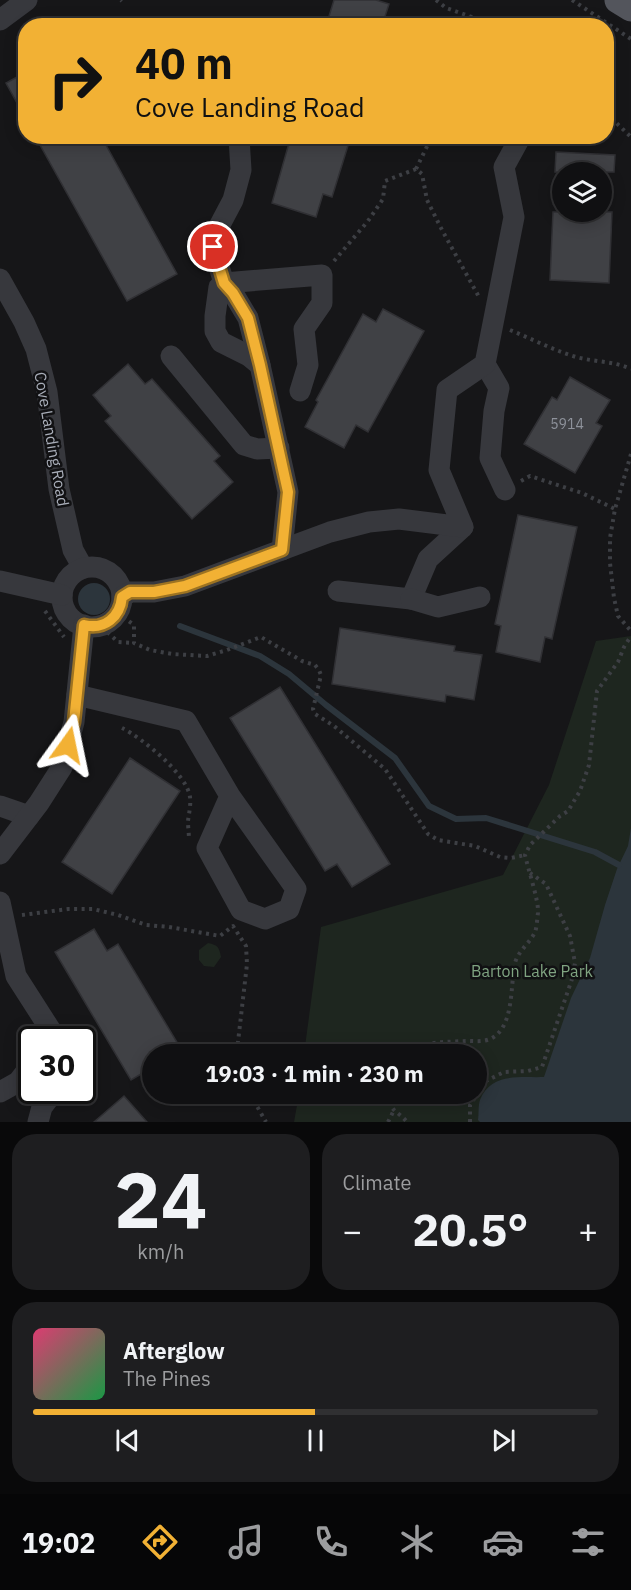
<!DOCTYPE html>
<html lang="en">
<head>
<meta charset="utf-8">
<style>
	body { margin:0; font-family:"IBM Plex Sans",sans-serif; background:#1e1e20; color:#f1f3f6; height:100vh; display:flex; flex-direction:column; font-size:22px; white-space:nowrap }
	* { box-sizing:border-box; margin:0 }
	p { font-size:20px; color:#9c9d9f }
	.icon { flex:none; width:33px; height:33px; fill:none; stroke:currentColor; stroke-width:2; stroke-linecap:round; stroke-linejoin:round }
	.map { position:relative; height:1122px; overflow:hidden }
	.details { display:flex; flex-direction:column; gap:12px; padding:12px; background:#09090a; flex:1 }
	.details>* { flex:none }
	.guide { position:absolute; left:18px; top:18px; width:596px; height:126px; border-radius:24px; box-shadow:0 3px 15px #0003,0 0 0 2px #303032; background:#f2b134; color:#111; overflow:hidden }
	.buttons { position:absolute; left:552px; top:162px; display:grid; gap:12px }
	.buttons a { display:grid; place-items:center; width:60px; height:60px; border-radius:50%; background:#101012; box-shadow:0 3px 15px #0003,0 0 0 2px #303032; font-size:30px }
	.speed { position:absolute; left:18px; top:1026px; display:flex; gap:12px; font-size:30px; font-weight:700; text-align:center }
	.speed>* { display:grid; place-content:center; width:78px; height:78px; border-radius:50%; background:#101012; box-shadow:0 3px 15px #0003,0 0 0 2px #303032; line-height:1 }
	.speed .limit { border:3px solid #111; border-radius:9px; background:#fff; color:#111 }
	.pin { position:absolute; display:grid; place-items:center; width:51px; height:51px; color:#fff; margin:-26px; border:3px solid #fff; border-radius:50%; box-shadow:0 2px 6px #0007 }
	.me { position:absolute; width:66px; margin:-33px; rotate:12deg; stroke-linejoin:round; filter:drop-shadow(0 0 4px #0008) }
	.turn { display:flex; align-items:center; gap:21px; height:126px; padding:0 18px; font-size:27px }
	.turn .icon { width:78px; height:78px; stroke-width:2.5 }
	.turn b { display:block; font-size:42px; line-height:51px }
	.big { font-size:45px; font-weight:700; line-height:1.1 }
	.details .widget { flex:1; display:flex; flex-direction:column; justify-content:center; gap:9px; min-width:0; padding:0 21px; border-radius:24px; background:#1e1e20 }
	.details .dial { align-items:center; gap:0 }
	.dial b { font-size:78px; line-height:1 }
	.song { display:flex; align-items:center; gap:18px }
	.cover { width:72px; height:72px; border-radius:9px; background:linear-gradient(135deg,hsl(340 70% 55%),hsl(140 70% 35%)) }
	.played { height:6px; border-radius:3px; background:linear-gradient(90deg,#f2b134 50%,#303032 50%) }
	.keys { display:flex; justify-content:space-around; direction:ltr }
	.heat { display:flex; justify-content:space-between; align-items:center; font-size:33px; direction:ltr }
	.details .tiles { flex:1; display:grid; gap:12px; grid-template-columns:1fr 1fr }
	.widget:last-child { grid-column:span 2 }
	.trip { position:absolute; left:142px; top:1044px; width:345px; height:60px; border-radius:30px; background:#101012; box-shadow:0 3px 15px #0003,0 0 0 2px #303032; font-weight:700; line-height:60px; text-align:center }
	.dock { display:flex; height:96px; justify-content:space-around; align-items:center; background:#060607; color:#9c9d9f }
	.dock .icon { width:42px; height:42px }
	.dock .selected { color:#f2b134 }
	.dock b { font-size:27px; color:#f1f3f6 }
	.map>svg:first-child { display:block }
	.green { fill:#1e261f }
	.water { fill:#2c353c }
	.lines { fill:none; stroke-linecap:round; stroke-linejoin:round }
	.stream { stroke:#2c353c; stroke-width:6 }
	.building { fill:#404145; stroke:#303034; stroke-width:1.5 }
	.path { stroke:#3d3f44; stroke-width:4; stroke-dasharray:3 4.5; stroke-linecap:butt }
	.minor { stroke:#37383d; stroke-width:21 }
	.major { stroke:#53555c; stroke-width:27 }
	.route-casing { stroke:#9d7322; stroke-width:15 }
	.route { stroke:#f2b134; stroke-width:10 }
	.labels { text-anchor:middle; stroke-width:5; stroke-linejoin:round; paint-order:stroke }
	.number-label { font-size:14px; fill:#8e929b }
	.street-label { font-size:16px; fill:#a8adb8; stroke:#111113 }
	.park-label { font-size:16px; fill:#7fa381; stroke:#111113 }
</style>
</head>
<body>
<div class="map">
<svg width="631" height="1122" viewBox="0 0 631 1122">
	<rect width="100%" height="100%" fill="#161618"/>
	<!-- green -->
	<g class="green">
		<polygon points="631,636 631,1122 294,1122 299,1094 477,1094 477,1054 304,1054 321,927 503,875 549,785 596,641"/>
		<path d="M208,943C218,945 219,947 221,957L214,967L204,966L199,960V950Z"/>
	</g>
	<!-- water -->
	<g class="water">
		<circle cx="94" cy="599" r="16"/>
		<path d="M631,828V1122H480L478,1120C479,1114 478,1106 480,1100C491,1072 520,1078 544,1077L571,998L590,958L605,905L617,869L628,846Z"/>
	</g>
	<g class="lines">
		<!-- stream -->
		<polyline class="stream" points="180,626 260,656 289,674 326,705 395,758 429,806 456,819 486,818 595,852 619,865"/>
	</g>
	<!-- building -->
	<g class="building">
		<polygon points="334,0 376,0 389,4 382,26 326,26"/>
		<polygon points="26,72 26,119 6,83"/>
		<polygon points="35,136 101,136 177,274 127,301"/>
		<polygon points="291,136 351,136 332,197 323,194 316,217 272,203"/>
		<polygon points="556,152 615,155 614,172 555,172"/>
		<polygon points="553,212 612,212 609,283 550,280"/>
		<polygon points="383,309 424,331 368,432 356,425 344,448 305,427 318,402 316,400 363,314 376,322"/>
		<polygon points="128,364 145,384 152,379 220,456 214,461 233,482 192,519 105,421 111,416 93,395"/>
		<polygon points="570,377 610,400 596,423 602,426 575,473 524,444 552,397 557,400"/>
		<polygon points="518,515 577,527 552,639 545,637 540,662 496,652 501,626 495,624"/>
		<polygon points="340,628 455,646 454,651 482,655 474,700 446,695 445,702 332,684"/>
		<polygon points="280,687 390,864 352,887 337,864 325,871 230,718"/>
		<polygon points="130,758 180,791 112,894 62,862"/>
		<polygon points="94,929 107,951 118,944 184,1054 153,1054 153,1067 131,1080 55,952"/>
		<polygon points="124,1096 147,1122 94,1122"/>
	</g>
	<g class="lines">
		<!-- path -->
		<g class="path">
			<polyline points="121,0 122,1"/>
			<polyline points="436,0 446,8 497,26"/>
			<polyline points="572,0 631,39"/>
			<polyline points="468,16 470,26"/>
			<polyline points="606,113 631,137"/>
			<polyline points="416,169 432,136"/>
			<polyline points="334,261 368,221 383,199 385,181 416,169 422,174 427,200 442,230 479,297"/>
			<path d="M510,330C532,339 553,350 576,357C594,362 614,361 631,369"/>
			<polyline points="631,454 615,509 610,538 610,563 614,598 618,616 631,631"/>
			<polyline points="521,481 530,476 582,493 615,509"/>
			<polyline points="45,611 64,637"/>
			<polyline points="123,617 134,625 134,643 150,650 172,654 207,656 227,650 261,637 302,661 315,665 319,670 321,675 313,709 315,714 334,726 385,769 428,834 438,840 475,846 500,857 511,858 525,855"/>
			<polyline points="102,627 118,642 134,643"/>
			<path d="M122,728C142,738 187,774 190,797C191,805 189,813 188,821C188,827 189,834 189,840"/>
			<polyline points="22,915 68,909 93,909 118,915 146,925 169,927 220,936 233,926 246,946 247,964 238,1042 238,1054"/>
			<path d="M405,1054C421,1041 447,1042 467,1041C475,1041 483,1042 490,1039C515,1028 510,984 515,963C518,951 530,943 535,932C537,927 537,919 538,913C539,901 528,869 525,855L530,845L560,816L568,811L580,791L589,765L597,691L618,662L624,647L631,636"/>
			<polyline points="477,1093 482,1083 504,1072 528,1071 542,1067 572,979 575,963 570,936 546,884 530,873"/>
			<polyline points="250,1094 266,1122"/>
			<path d="M390,1094C389,1112 396,1109 407,1122"/>
			<polyline points="388,1122 394,1110"/>
			<polyline points="470,1122 470,1105 477,1094"/>
		</g>
		<!-- minor -->
		<g class="minor">
			<polyline points="0,20 27,0"/>
			<polyline points="239,138 241,170 233,200 214,236 213,247 224,283 233,293 248,318 260,365 288,492 282,550"/>
			<polyline points="0,279 24,322 36,349 47,392 59,489 73,550 83,568"/>
			<polyline points="171,356 244,445 257,449 279,448"/>
			<polyline points="485,364 499,388 494,411 490,458 505,490"/>
			<polyline points="260,365 249,356 221,342 215,331 215,316 219,287 224,283 322,275 322,303 304,329 308,365 300,391"/>
			<circle cx="92" cy="597" r="30"/>
			<polyline points="0,581 62,595"/>
			<polyline points="338,591 411,599 428,559 463,527"/>
			<polyline points="122,597 130,592 154,592 185,586 330,532 369,522 399,519 463,527 439,470 447,390 485,364 514,217 504,167 521,136"/>
			<polyline points="411,599 438,607 480,597"/>
			<polyline points="77,695 186,721 230,796 207,848 241,910 265,919 289,909 296,889 230,796"/>
			<polyline points="0,806 29,816"/>
			<polyline points="0,854 39,803 62,767 74,722 84,625"/>
			<polyline points="0,902 16,976 57,1040"/>
			<polyline points="0,1092 18,1082 32,1064"/>
			<polyline points="38,1122 42,1107 55,1090"/>
		</g>
		<!-- major -->
		<polyline class="major" points="618,0 631,8"/>
	</g>
	<g class="lines">
		<!-- route casing -->
		<g class="route-casing">
			<path id="route" d="M68,745L74,722L84,625C105,630 120,617 122,597L130,592H154L185,586L282,550L288,492L260,365L248,318L233,293L224,283L213,247"/>
		</g>
		<!-- route -->
		<use href="#route" class="route"/>
	</g>
	<g class="labels">
		<!-- number labels -->
		<g class="number-label">
			<text x="567" y="429">5914</text>
		</g>
		<!-- street labels -->
		<g class="street-label">
			<text transform="translate(52 439) rotate(80)" y="6">Cove Landing Road</text>
		</g>
		<!-- park labels -->
		<g class="park-label">
			<text x="532" y="977">Barton Lake Park</text>
		</g>
	</g>
</svg>
<div class="buttons">
<a><svg class="icon" aria-label="layers" viewBox="0 0 24 24"><path d="M12 4l9 5-9 5-9-5zM3 14l9 5 9-5"/></svg></a>
</div>
<div class="speed"><div class="limit">30</div></div>
<div class="pin" style="left:213px;top:247px;background:#d93025"><svg class="icon" aria-label="arrive" viewBox="0 0 24 24"><path d="M6 21V4h12l-3 4 3 4H6"/></svg></div>
<svg class="me" style="left:68px;top:745px" viewBox="-20 -20 40 40"><path d="M0-17L14 15 0 8-14 15z" fill="#f2b134" stroke="#fff" stroke-width="4"/></svg>
<div class="trip">19:03 · 1 min · 230 m</div>
<div class="guide">
<div class="turn"><svg class="icon" aria-label="right" viewBox="0 0 24 24"><path d="M7 20v-9h11M14 6l5 5-5 5"/></svg><div><b>40 m</b>Cove Landing Road</div></div>
</div>
</div>
<section class="details">
<div class="tiles">
<div class="widget dial"><b>24</b><p>km/h</p></div>
<div class="widget"><p>Climate</p>
<div class="heat"><a>−</a><b class="big">20.5°</b><a>+</a></div>
</div>
<div class="widget">
<div class="song"><i class="cover"></i><div><b>Afterglow</b><p>The Pines</p></div></div>
<div class="played"></div>
<div class="keys"><svg class="icon" aria-label="previous" viewBox="0 0 24 24"><path d="M18 5L8 12l10 7zM5 5v14"/></svg><svg class="icon" aria-label="pause" viewBox="0 0 24 24"><path d="M8 5v14M16 5v14"/></svg><svg class="icon" aria-label="next" viewBox="0 0 24 24"><path d="M6 5l10 7-10 7zM19 5v14"/></svg></div>
</div>
</div>
</section>
<nav class="dock">
<b>19:02</b>
<svg class="icon selected" aria-label="directions" viewBox="0 0 24 24"><path d="M12 3l9 9-9 9-9-9zM9 14v-3h6M13 9l2 2-2 2"/></svg>
<svg class="icon" aria-label="music" viewBox="0 0 24 24"><path d="M9 18V5l10-2v13"/><circle cx="6" cy="18" r="3"/><circle cx="16" cy="16" r="3"/></svg>
<svg class="icon" aria-label="phone" viewBox="0 0 24 24"><path d="M5 4h4l2 5-3 2q2 4 5 5l2-3 5 2v4C11 20 4 13 5 4z"/></svg>
<svg class="icon" aria-label="climate" viewBox="0 0 24 24"><path d="M12 3v18M4 7l16 10M4 17L20 7"/></svg>
<svg class="icon" aria-label="car" viewBox="0 0 24 24"><path d="M5 17H2v-5l4-1 3-4h7l3 4 3 1v5h-3M9 17h6M6 11h13"/><circle cx="7" cy="17" r="2"/><circle cx="17" cy="17" r="2"/></svg>
<svg class="icon" aria-label="filters" viewBox="0 0 24 24"><path d="M4 7h16M4 17h16"/><circle cx="9" cy="7" r="2"/><circle cx="15" cy="17" r="2"/></svg>
</nav>
</body>
</html>
